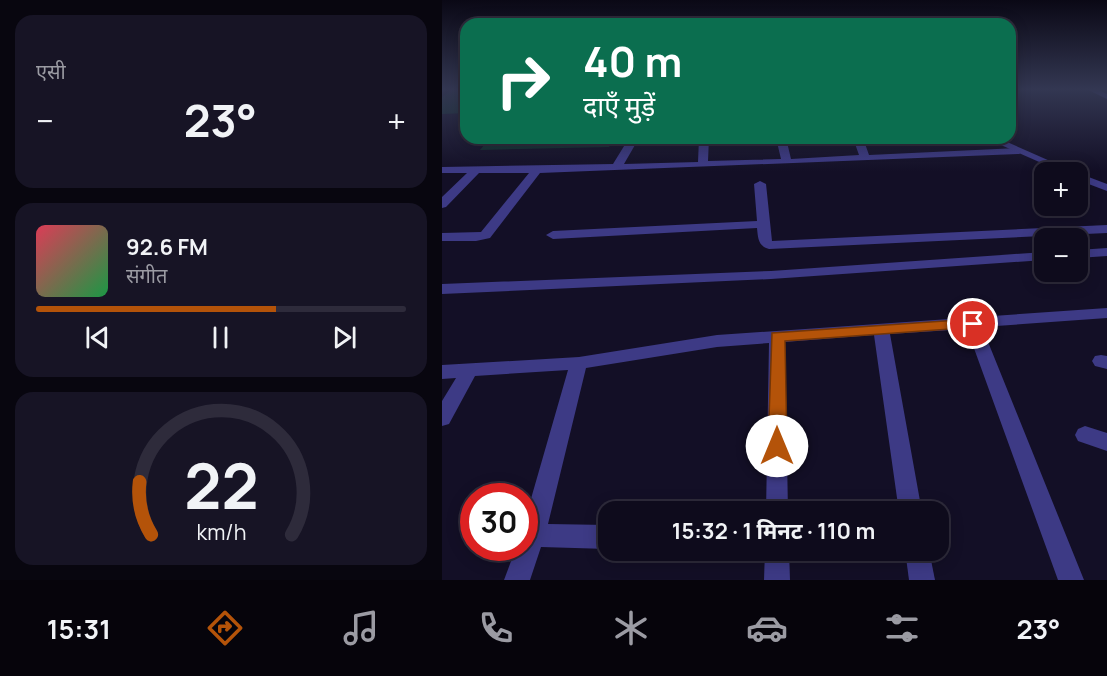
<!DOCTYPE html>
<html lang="hi">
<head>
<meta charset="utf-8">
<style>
	body { margin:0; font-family:Manrope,"Noto Sans Devanagari",sans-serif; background:#171425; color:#f1f3f6; height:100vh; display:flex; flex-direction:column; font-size:22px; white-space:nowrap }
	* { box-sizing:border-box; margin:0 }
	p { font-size:20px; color:#9b9ba3 }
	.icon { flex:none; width:33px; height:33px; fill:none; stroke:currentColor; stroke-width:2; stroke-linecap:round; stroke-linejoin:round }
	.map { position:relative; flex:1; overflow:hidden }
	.side { display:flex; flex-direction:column; gap:15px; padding:15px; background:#08060f; width:442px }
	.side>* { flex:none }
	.banner { position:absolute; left:18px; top:18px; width:556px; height:126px; border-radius:18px; box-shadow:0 3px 15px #0003,0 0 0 2px #2e2b3b; background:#0b6e4f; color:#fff; overflow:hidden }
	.controls { position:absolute; left:592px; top:162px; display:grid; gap:12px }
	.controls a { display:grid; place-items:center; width:54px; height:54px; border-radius:12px; background:#0e0b1c; box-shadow:0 3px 15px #0003,0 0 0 2px #2e2b3b; font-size:30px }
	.speed { position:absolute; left:18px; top:483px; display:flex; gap:12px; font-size:30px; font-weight:700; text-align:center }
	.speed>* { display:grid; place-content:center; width:78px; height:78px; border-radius:50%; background:#0e0b1c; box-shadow:0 3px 15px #0003,0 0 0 2px #2e2b3b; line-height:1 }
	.speed .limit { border:9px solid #d22; background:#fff; color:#111 }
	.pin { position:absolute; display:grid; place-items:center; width:51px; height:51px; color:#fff; margin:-26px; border:3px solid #fff; border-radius:50%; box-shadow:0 2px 6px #0007 }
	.me { position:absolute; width:66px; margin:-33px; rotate:0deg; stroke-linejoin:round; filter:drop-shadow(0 0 4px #0008) }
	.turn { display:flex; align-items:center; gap:21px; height:126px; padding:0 24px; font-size:27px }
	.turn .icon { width:78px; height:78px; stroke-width:2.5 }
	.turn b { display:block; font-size:42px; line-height:51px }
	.big { font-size:45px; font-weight:700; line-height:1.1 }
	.side .card { flex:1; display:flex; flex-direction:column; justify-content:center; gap:9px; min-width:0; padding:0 21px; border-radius:18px; background:#171425 }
	.side .dial { align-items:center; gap:0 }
	.dial svg { height:156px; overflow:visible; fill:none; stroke:#2e2b3b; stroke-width:7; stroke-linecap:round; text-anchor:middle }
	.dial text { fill:#f1f3f6; stroke:none }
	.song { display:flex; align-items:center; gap:18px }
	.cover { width:72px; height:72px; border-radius:9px; background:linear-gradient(135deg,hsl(350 70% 55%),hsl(140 70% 35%)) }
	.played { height:6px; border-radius:3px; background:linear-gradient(90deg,#b45309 65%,#2e2b3b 65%) }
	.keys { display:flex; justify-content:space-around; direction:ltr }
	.heat { display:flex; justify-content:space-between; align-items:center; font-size:33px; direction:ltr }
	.trip { position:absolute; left:156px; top:501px; width:351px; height:60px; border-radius:18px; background:#0e0b1c; box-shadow:0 3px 15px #0003,0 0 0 2px #2e2b3b; font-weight:700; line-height:60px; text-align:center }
	.tab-bar { display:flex; height:96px; justify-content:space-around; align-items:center; background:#06040b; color:#9b9ba3 }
	.tab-bar .icon { width:42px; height:42px }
	.tab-bar .current { color:#b45309 }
	.tab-bar b { font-size:27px; color:#f1f3f6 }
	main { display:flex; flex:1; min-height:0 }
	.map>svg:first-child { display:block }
	.green { fill:#12302f }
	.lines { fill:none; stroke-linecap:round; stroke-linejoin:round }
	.minor { fill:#3d3a85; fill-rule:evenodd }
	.tertiary { fill:#3d3a85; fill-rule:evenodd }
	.route { fill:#b45309; stroke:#753606; stroke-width:1.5 }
</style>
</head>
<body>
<main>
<section class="side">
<div class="card"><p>एसी</p>
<div class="heat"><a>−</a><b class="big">23°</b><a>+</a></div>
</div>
<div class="card">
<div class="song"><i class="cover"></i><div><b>92.6 FM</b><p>संगीत</p></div></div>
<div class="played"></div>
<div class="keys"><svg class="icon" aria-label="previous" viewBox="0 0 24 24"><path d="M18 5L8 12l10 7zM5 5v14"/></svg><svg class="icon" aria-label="pause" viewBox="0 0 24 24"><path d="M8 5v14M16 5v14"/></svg><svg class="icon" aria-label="next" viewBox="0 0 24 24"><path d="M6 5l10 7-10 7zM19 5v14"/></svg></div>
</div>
<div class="card dial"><svg viewBox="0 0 100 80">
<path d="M14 69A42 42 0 1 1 86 69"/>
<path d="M14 69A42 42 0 0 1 8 42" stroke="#b45309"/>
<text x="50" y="56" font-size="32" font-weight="700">22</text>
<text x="50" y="72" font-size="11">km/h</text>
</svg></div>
</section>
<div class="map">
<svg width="665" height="580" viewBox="0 0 665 580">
	<rect width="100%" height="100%" fill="#130f26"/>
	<!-- green -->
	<g class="green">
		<polygon points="10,89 24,89 24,113 0,114 0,97"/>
		<polygon points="48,138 172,138 167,147 38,150"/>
	</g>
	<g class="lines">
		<!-- minor -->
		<g class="minor">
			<polygon points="644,89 655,89 665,94 665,99"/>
			<polygon points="187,138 197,138 182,164 256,162 257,138 267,138 266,161 339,159 334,138 344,138 349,159 417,155 411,138 421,138 427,155 577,148 582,151 577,154 98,173 48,238 34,241 0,241 0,233 39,232 87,173 37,173 4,207 0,208 0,197 25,173 0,173 0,167 171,164"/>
			<path d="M318,181L324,184L330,241L665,225V233L327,249C316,246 316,238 315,228L111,239L104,235L111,231L315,221L312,184Z"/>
			<polygon points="665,248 665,256 636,258 636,250"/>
			<polygon points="603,252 603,260 329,279 0,294 0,284 329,271"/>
			<polygon points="665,308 665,318 540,327 642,580 616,580 525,329 448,334 480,512 457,512 432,335 343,342 346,512 324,512 327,343 275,347 144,368 106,524 166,525 166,549 99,547 88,580 62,580 74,548 82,548 82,523 126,370 33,376 7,424 0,426 0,401 14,378 0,379 0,365 137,357 275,335"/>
			<polygon points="659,355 665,356 665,369 653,366 650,361 653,356"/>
			<polygon points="643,426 665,433 665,451 636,441 633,435 636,429"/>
			<polygon points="323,550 347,550 348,580 322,580"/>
			<polygon points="463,550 487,550 493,580 467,580"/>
		</g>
		<!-- tertiary -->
		<g class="tertiary">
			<polygon points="543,138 556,138 633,172 620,172"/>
			<polygon points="636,173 665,184 665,191 636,180"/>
		</g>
	</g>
	<!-- sky -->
	<linearGradient id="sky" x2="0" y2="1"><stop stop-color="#0a0815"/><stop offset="0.52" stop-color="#333752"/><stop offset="1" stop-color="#333752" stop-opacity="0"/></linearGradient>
	<rect width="665" height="171" fill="url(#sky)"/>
	<!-- route -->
	<polygon class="route" points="531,319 538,324 536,327 343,341 345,446 342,451 335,454 329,451 326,446 330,333"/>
</svg>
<div class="controls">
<a>+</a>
<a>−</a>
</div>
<div class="speed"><div class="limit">30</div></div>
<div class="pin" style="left:531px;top:324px;background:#d93025"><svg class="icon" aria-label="arrive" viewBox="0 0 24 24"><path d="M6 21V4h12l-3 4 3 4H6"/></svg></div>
<svg class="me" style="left:335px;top:446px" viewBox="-20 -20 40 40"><circle r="19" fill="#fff"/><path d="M0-13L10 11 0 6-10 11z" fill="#b45309"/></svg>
<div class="trip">15:32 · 1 मिनट · 110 m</div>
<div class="banner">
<div class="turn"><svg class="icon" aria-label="right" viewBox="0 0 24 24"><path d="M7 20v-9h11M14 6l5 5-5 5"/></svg><div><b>40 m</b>दाएँ मुड़ें</div></div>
</div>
</div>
</main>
<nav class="tab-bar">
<b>15:31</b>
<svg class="icon current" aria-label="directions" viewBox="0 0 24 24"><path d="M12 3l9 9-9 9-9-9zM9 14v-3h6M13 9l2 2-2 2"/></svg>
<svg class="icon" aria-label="music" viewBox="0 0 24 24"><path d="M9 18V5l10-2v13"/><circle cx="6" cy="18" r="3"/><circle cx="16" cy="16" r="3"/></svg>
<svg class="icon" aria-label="phone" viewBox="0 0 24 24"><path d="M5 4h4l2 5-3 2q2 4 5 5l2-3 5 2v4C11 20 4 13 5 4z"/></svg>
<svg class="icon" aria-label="climate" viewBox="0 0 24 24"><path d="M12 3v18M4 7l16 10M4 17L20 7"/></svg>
<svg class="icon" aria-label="car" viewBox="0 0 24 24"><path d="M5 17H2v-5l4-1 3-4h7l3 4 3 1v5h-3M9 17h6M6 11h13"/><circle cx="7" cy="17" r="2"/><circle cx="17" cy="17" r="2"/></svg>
<svg class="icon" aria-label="filters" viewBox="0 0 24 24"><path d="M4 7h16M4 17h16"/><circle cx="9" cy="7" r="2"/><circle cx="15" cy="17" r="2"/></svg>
<b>23°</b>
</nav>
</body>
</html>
